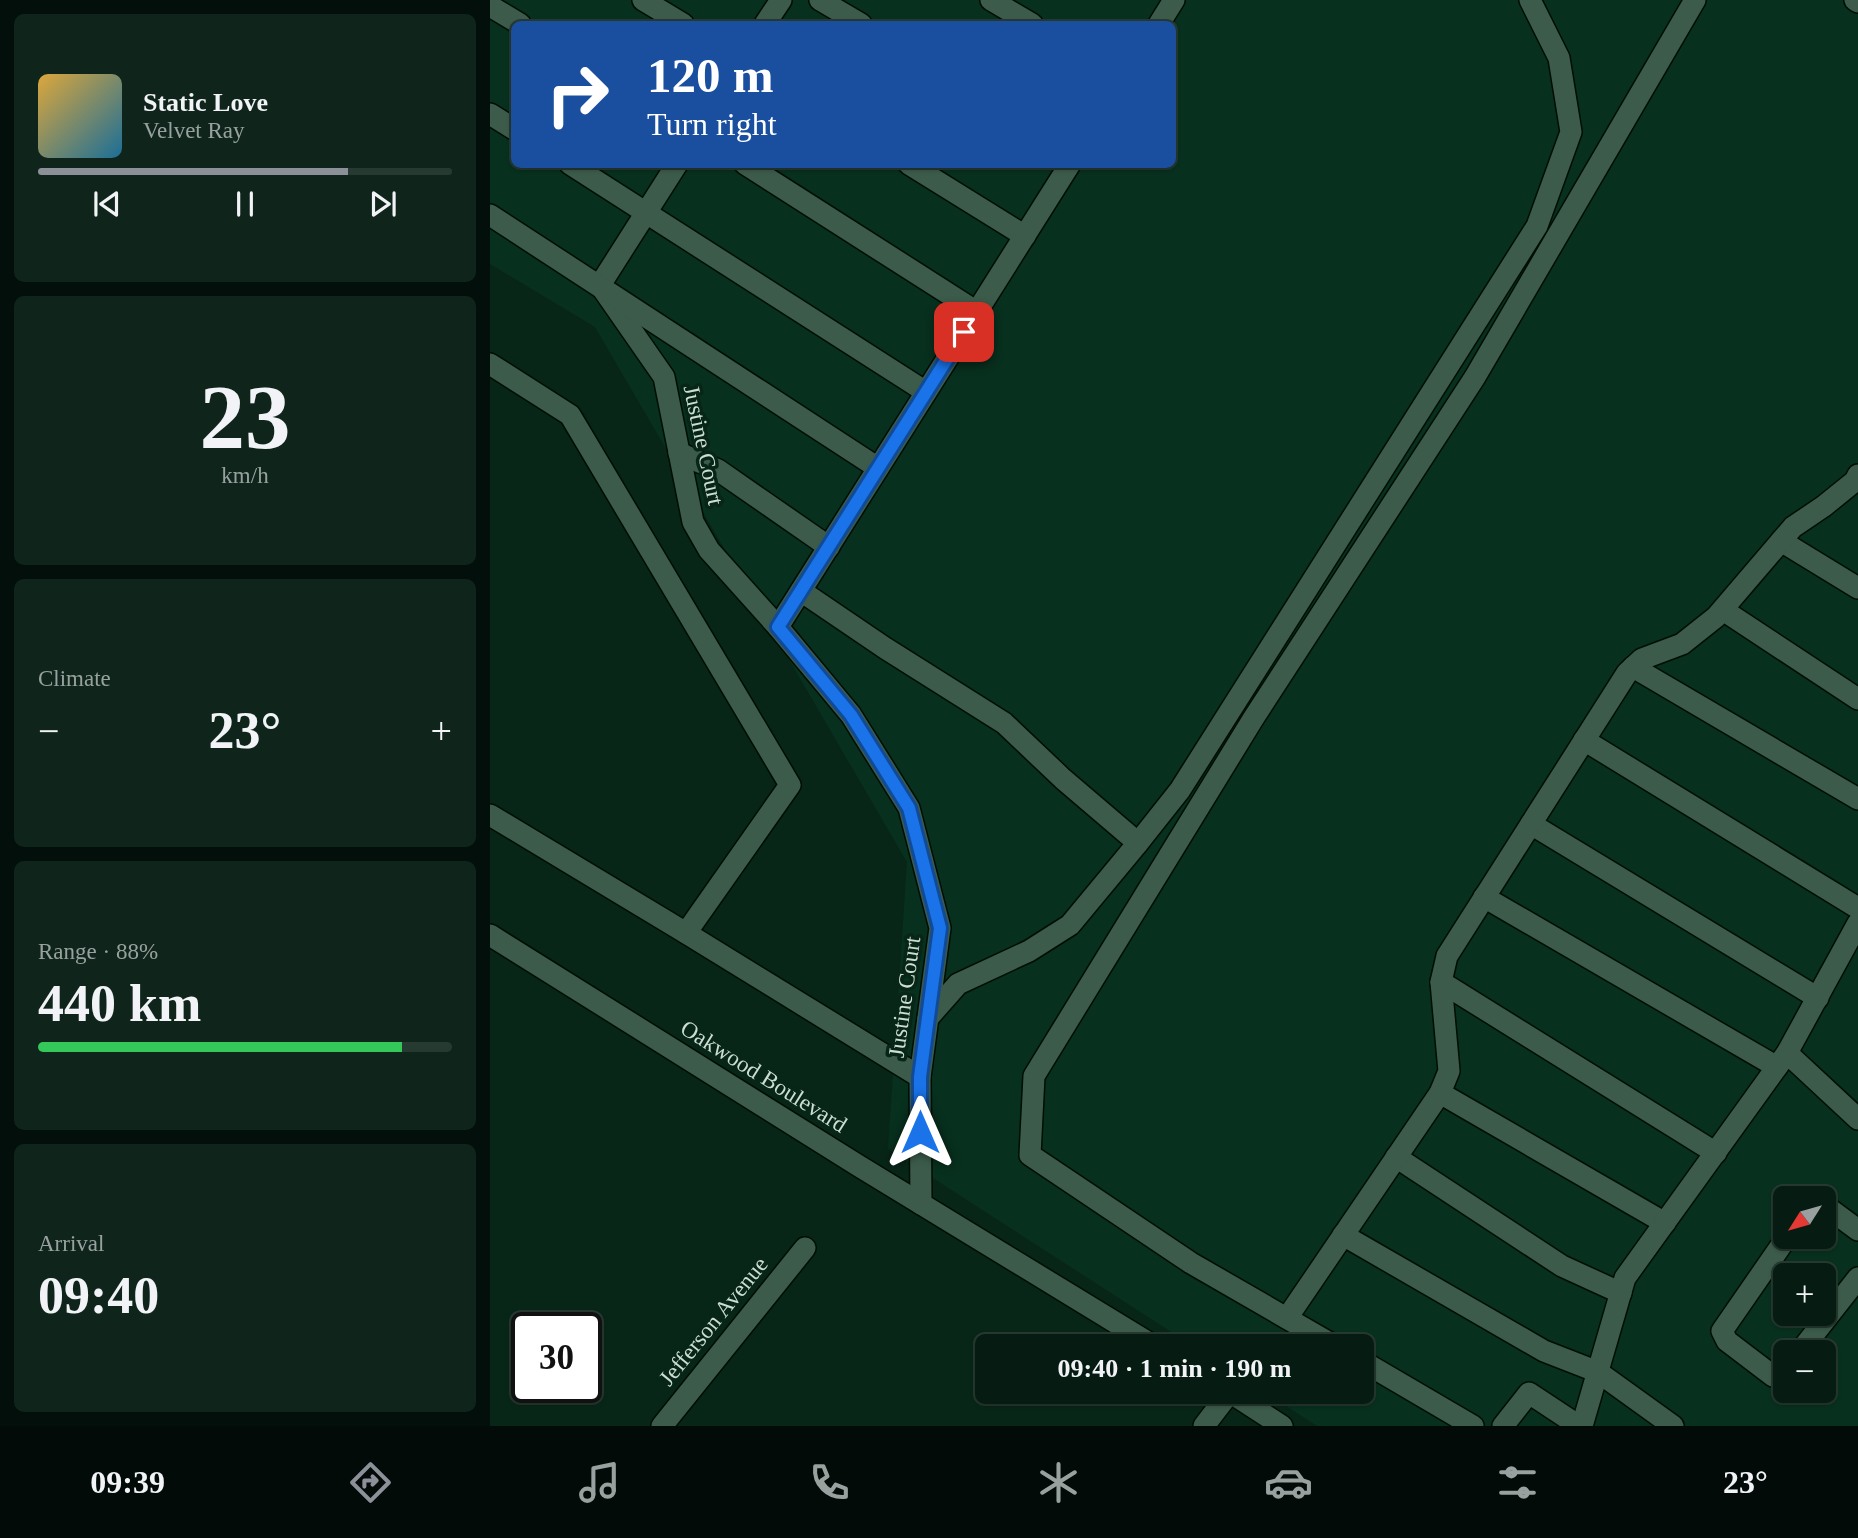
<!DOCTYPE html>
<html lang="en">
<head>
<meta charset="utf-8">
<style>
	body { margin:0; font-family:"Times New Roman",serif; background:#0f251b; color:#f1f3f6; height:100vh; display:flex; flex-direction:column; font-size:26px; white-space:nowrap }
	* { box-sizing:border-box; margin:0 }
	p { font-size:23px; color:#98a19f }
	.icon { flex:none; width:38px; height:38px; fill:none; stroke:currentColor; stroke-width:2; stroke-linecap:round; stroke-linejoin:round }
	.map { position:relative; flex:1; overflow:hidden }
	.side { display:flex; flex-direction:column; gap:14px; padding:14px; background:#030f0a; width:490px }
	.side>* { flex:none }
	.top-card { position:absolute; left:21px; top:21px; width:665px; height:147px; border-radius:10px; box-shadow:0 2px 5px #0004,0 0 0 2px #273a32; background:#1a4fa0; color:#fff; overflow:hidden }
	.needle { width:46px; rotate:233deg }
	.fabs { position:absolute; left:1283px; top:1186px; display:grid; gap:14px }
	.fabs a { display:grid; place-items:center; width:63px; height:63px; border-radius:10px; background:#061c12; box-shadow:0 2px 5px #0004,0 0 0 2px #273a32; font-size:35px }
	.speed { position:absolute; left:21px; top:1312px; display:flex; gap:14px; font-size:35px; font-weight:700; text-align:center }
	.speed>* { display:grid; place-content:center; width:91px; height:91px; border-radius:50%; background:#061c12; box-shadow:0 2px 5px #0004,0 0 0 2px #273a32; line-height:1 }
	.speed .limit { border:4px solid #111; border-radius:10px; background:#fff; color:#111 }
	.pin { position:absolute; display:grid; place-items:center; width:60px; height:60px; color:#fff; margin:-30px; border-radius:14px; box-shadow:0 4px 10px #0006 }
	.me { position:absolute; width:77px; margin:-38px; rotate:0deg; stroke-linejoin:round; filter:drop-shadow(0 0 5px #0008) }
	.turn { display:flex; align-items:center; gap:24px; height:147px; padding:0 21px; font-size:32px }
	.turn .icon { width:91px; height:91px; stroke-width:2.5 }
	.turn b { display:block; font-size:49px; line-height:60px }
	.big { font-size:52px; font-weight:600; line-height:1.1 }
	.side .tile { flex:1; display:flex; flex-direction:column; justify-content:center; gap:10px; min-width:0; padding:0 24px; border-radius:10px; background:#0f251b }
	.side .dial { align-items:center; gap:0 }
	.dial b { font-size:91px; line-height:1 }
	.song { display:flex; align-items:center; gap:21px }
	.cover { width:84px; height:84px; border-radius:10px; background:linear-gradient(135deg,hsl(40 70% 55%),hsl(200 70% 35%)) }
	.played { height:7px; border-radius:4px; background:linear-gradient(90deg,#8c9099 75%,#273a32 75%) }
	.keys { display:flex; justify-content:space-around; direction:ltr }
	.heat { display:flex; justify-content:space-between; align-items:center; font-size:38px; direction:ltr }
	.charge { height:10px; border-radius:5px; background:linear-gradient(90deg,#34c759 88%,#273a32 0) }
	.trip { position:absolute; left:485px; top:1334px; width:399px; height:70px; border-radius:10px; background:#061c12; box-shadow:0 2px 5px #0004,0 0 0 2px #273a32; font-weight:600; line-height:70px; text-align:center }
	.dock { display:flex; height:112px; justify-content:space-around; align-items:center; background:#020b07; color:#98a19f }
	.dock .icon { width:49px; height:49px }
	.dock .selected { color:#8c9099 }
	.dock b { font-size:32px; color:#f1f3f6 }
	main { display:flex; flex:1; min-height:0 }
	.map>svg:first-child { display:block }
	.built { fill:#08301e; fill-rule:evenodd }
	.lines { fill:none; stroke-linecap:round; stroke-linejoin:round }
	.minor-casing { stroke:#000e05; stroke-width:24 }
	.minor { stroke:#3c5b4a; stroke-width:21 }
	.route-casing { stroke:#114b97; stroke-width:18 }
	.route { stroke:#1a73e8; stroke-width:12 }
	.labels { text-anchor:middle; stroke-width:7; stroke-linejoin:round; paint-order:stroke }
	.street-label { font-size:23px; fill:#ccddd3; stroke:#082618 }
</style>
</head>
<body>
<main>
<section class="side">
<div class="tile">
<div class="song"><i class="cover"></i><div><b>Static Love</b><p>Velvet Ray</p></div></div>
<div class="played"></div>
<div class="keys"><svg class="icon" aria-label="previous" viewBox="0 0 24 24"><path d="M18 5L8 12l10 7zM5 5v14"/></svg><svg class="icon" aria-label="pause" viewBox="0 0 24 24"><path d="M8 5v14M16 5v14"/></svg><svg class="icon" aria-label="next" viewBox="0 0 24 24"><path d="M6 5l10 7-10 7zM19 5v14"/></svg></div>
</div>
<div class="tile dial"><b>23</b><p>km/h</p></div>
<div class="tile"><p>Climate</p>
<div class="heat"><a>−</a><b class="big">23°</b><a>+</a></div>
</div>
<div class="tile"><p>Range · 88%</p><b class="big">440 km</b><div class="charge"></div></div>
<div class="tile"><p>Arrival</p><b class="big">09:40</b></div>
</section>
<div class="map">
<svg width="1368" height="1426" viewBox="0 0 1368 1426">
	<rect width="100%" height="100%" fill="#082618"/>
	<!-- built -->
	<path class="built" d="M0,0H1368V1426H827L773,1391H872V1346H703L398,1149L417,862L105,327L0,264ZM24,24H682V164H24ZM1295,1199H1334V1237H1295ZM1295,1276H1334V1314H1295ZM1295,1353H1334V1391H1295Z"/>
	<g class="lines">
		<!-- minor casing -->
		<g class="minor-casing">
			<g id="minor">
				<polyline points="153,0 193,24"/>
				<polyline points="330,0 371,24"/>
				<polyline points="501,0 542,24"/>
				<polyline points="1365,0 1368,2"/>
				<polyline points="0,6 30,24"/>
				<polyline points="275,24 291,0"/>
				<polyline points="669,24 684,0"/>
				<polyline points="0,114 24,129"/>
				<polyline points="80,164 436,392"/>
				<polyline points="187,164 110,285 174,377 203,522 219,550 288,627 361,715 419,808 450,928 430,1077 431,1204"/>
				<polyline points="255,164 487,312"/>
				<polyline points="419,164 535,236"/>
				<polyline points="0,215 388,468"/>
				<polyline points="0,364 80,415 300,785 196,933"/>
				<polyline points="189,453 228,470 339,547"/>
				<polyline points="1291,541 1368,588"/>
				<polyline points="311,591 395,648 514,723 573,779 648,843 580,925 539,951 468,984 438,1018"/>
				<polyline points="1233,610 1368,699"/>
				<polyline points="288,627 580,164"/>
				<polyline points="1143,667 1368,799"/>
				<polyline points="1094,740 1368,908"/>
				<polyline points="0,815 196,933 430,1077"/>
				<polyline points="1041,824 1328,998"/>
				<polyline points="648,843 690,790 1047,226 1081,132 1069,58 1040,0"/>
				<polyline points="994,897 1287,1067"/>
				<polyline points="0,935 369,1166 664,1346"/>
				<polyline points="951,982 1226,1153"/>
				<polyline points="1297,1053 1368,923"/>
				<polyline points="950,1093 1175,1223"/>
				<polyline points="906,1157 1072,1266 1131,1293"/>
				<polyline points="1334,1205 1368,1230"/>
				<polyline points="853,1235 1054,1351 1108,1372 1183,1426"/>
				<polyline points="797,1318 950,1093 959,1071 951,982 957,956 1137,673 1152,659 1192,644 1226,617 1303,527 1334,506 1365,481 1368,475"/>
				<polyline points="845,1346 701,1263 540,1155 544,1076 763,719 985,377 1205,0"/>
				<polyline points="1309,1353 1368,1278"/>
				<polyline points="872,1361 983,1426"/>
				<polyline points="1295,1371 1293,1373 1283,1376 1237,1341 1232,1331 1297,1237"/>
				<polyline points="738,1391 792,1426"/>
				<polyline points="172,1426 315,1248"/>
				<polyline points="714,1426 740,1392"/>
				<polyline points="1013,1426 1039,1393 1089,1426"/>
				<polyline points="1092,1426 1135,1278 1297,1053 1368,1119"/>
			</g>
		</g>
		<!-- minor -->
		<use href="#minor" class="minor"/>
	</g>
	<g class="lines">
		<!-- route casing -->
		<g class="route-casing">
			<polyline id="route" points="430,1132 430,1077 450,928 419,808 361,715 288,627 474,332"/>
		</g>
		<!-- route -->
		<use href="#route" class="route"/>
	</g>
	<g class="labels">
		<!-- street labels -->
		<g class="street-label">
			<text transform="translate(214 445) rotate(78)" y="8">Justine Court</text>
			<text transform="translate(414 997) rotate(-82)" y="8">Justine Court</text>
			<text transform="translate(274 1076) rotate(32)" y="8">Oakwood Boulevard</text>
			<text transform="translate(223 1321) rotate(-51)" y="8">Jefferson Avenue</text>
		</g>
	</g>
</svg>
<div class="fabs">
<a><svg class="needle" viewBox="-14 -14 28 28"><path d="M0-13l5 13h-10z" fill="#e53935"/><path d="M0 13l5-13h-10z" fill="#98a19f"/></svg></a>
<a>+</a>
<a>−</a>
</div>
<div class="speed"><div class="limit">30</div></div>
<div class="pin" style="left:474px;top:332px;background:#d93025"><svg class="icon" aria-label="arrive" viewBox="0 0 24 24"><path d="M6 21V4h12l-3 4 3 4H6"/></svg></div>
<svg class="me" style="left:430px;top:1132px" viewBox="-20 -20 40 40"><path d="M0-17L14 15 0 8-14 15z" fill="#1a73e8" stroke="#fff" stroke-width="4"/></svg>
<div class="trip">09:40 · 1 min · 190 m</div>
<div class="top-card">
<div class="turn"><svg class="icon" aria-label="right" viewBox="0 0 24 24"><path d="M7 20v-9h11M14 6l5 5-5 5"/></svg><div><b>120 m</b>Turn right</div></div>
</div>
</div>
</main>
<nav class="dock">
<b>09:39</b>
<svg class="icon selected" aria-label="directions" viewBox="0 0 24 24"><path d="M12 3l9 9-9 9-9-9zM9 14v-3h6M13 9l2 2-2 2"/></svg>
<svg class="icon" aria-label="music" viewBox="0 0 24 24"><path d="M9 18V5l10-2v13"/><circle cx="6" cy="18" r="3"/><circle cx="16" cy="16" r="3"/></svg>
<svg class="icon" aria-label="phone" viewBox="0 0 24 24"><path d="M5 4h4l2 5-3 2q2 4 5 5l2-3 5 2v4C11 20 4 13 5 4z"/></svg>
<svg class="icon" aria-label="climate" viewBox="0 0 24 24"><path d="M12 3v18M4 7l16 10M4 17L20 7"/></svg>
<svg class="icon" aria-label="car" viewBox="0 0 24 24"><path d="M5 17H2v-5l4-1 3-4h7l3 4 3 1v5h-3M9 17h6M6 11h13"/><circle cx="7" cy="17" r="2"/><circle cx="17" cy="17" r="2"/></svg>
<svg class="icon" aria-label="filters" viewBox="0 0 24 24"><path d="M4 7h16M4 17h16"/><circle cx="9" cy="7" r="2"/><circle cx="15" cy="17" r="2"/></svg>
<b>23°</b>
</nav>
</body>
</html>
